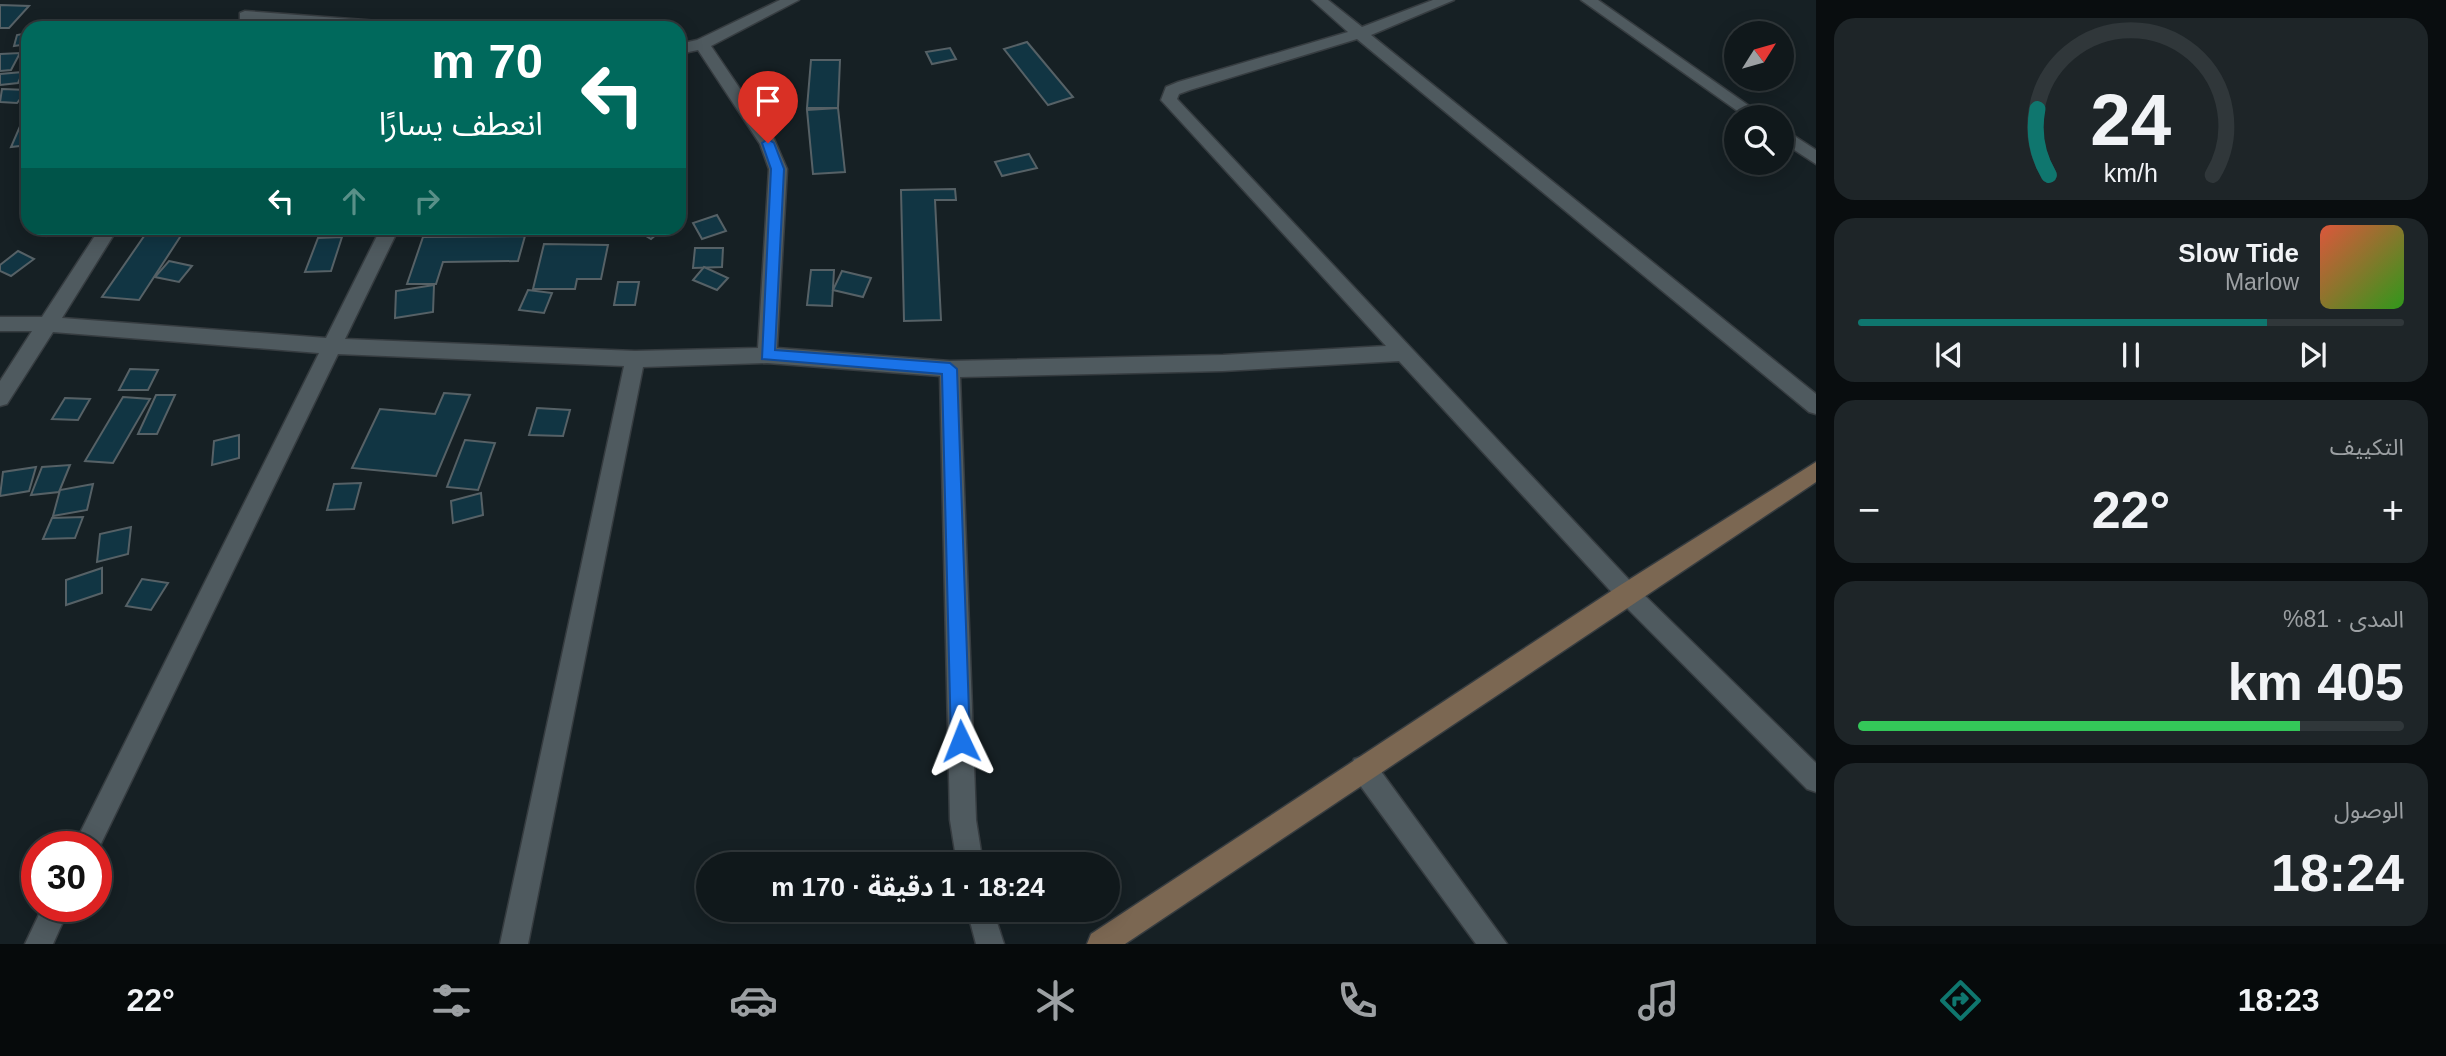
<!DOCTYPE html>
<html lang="ar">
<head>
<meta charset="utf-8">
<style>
	body { margin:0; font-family:Arial,"Noto Sans Arabic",sans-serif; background:#1e2528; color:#f1f3f6; direction:rtl; height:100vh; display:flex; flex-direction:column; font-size:26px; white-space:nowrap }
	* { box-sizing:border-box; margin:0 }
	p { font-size:23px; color:#9ca0a3 }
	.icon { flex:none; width:38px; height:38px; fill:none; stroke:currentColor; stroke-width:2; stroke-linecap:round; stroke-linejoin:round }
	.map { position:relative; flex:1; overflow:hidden; direction:ltr }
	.side { display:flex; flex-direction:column; gap:18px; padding:18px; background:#090d0f; width:630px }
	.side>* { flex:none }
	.guide { position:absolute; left:21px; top:21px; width:665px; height:214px; border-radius:21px; box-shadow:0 4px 18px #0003,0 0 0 2px #30373a; direction:rtl; background:#00695c; color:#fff; overflow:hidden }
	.needle { width:46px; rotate:53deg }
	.fabs { position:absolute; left:1724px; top:21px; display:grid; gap:14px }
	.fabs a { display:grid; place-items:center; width:70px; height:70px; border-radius:50%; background:#10181b; box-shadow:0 4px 18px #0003,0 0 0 2px #30373a; font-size:35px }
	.speed { position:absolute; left:21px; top:831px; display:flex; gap:14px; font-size:35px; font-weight:700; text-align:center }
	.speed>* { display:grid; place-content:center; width:91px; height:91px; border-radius:50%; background:#10181b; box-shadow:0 4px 18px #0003,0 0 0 2px #30373a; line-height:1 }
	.speed .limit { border:10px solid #d22; background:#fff; color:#111 }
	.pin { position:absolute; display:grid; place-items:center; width:60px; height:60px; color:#fff; margin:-72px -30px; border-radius:50% 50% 50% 0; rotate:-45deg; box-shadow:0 0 7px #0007 }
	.pin .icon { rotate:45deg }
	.me { position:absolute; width:77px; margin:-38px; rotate:358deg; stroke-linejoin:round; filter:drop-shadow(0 0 5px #0008) }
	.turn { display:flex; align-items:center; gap:24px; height:147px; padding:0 28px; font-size:32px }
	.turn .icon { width:91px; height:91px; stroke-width:2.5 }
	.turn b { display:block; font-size:49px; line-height:60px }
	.lanes { display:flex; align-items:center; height:66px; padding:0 28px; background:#0003; justify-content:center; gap:35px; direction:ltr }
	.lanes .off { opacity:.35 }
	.big { font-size:52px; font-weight:700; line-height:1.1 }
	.side .tile { flex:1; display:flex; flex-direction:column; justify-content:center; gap:10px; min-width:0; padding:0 24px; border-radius:21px; background:#1e2528 }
	.side .dial { align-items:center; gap:0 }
	.dial svg { height:182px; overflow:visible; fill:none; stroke:#30373a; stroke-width:7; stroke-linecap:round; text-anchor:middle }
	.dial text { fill:#f1f3f6; stroke:none }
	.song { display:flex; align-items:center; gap:21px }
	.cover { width:84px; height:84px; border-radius:10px; background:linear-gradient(135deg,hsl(10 70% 55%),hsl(110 70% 35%)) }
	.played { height:7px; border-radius:4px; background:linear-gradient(90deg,#0f766e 75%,#30373a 75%) }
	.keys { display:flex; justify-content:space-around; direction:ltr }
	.heat { display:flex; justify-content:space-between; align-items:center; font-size:38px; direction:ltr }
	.charge { height:10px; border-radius:5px; background:linear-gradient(90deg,#34c759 81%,#30373a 0) }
	.trip { position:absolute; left:696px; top:852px; width:424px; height:70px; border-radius:35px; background:#10181b; box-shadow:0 4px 18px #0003,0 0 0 2px #30373a; font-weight:700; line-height:70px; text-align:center; direction:rtl }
	.tabs { display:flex; height:112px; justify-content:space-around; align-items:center; background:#060a0b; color:#9ca0a3 }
	.tabs .icon { width:49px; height:49px }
	.tabs .current { color:#0f766e }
	.tabs b { font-size:32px; color:#f1f3f6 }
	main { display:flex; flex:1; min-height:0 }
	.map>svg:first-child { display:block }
	.building { fill:#113543; stroke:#566166; stroke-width:2 }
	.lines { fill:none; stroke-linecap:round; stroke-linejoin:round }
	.street-casing { stroke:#363c40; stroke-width:3 }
	.secondary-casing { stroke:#363c40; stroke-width:3 }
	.street { fill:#4f5a5f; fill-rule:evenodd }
	.secondary { fill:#7b6752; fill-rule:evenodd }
	.route { fill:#1a73e8; stroke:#114b97; stroke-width:2 }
</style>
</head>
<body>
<main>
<section class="side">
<div class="tile dial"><svg viewBox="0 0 100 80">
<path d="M14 69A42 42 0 1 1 86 69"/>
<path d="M14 69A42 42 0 0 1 9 40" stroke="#0f766e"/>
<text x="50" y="56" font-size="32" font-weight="700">24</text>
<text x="50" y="72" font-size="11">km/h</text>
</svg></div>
<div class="tile">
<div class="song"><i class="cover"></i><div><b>Slow Tide</b><p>Marlow</p></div></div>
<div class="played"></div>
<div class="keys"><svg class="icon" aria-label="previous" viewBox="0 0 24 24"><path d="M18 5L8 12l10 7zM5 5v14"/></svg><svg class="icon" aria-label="pause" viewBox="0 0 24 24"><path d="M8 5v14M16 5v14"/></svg><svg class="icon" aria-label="next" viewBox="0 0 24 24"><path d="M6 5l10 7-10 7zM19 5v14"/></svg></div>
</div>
<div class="tile"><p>التكييف</p>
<div class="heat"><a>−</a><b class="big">22°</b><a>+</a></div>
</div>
<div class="tile"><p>المدى · 81%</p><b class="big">405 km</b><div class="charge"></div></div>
<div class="tile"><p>الوصول</p><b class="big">18:24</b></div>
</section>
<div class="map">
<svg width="1816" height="944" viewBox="0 0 1816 944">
	<rect width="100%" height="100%" fill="#162024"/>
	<!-- building -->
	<g class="building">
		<polygon points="0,5 29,6 9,28 0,28"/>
		<polygon points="28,33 28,44 14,46 17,35"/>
		<polygon points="1027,42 1073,97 1048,105 1004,49"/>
		<polygon points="950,48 956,59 932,64 926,52"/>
		<polygon points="20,53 11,70 0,71 0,54"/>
		<polygon points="811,60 840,60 838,108 807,108"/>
		<polygon points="23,72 18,83 0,85 0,74"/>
		<polygon points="2,89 27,90 17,103 0,102"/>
		<polygon points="838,108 845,172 813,174 807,110"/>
		<polygon points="21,124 28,124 28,145 11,147"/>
		<polygon points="1029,154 1037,168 1002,176 995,162"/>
		<polygon points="955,189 956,200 935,200 941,320 904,321 901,190"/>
		<polygon points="717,215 726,231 702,239 693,223"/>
		<polygon points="32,228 58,228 46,236"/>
		<polygon points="289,228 350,228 347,232"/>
		<polygon points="538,228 562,228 561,233 537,235"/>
		<polygon points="637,228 664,228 651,239 635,229"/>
		<polygon points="149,229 184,231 139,300 102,297"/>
		<polygon points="525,236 518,261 443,262 436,284 407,284 423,237"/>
		<polygon points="342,237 331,271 305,272 318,238"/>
		<polygon points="544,244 608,245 601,279 577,279 575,289 533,289"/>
		<polygon points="695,248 723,248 722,267 693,268"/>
		<polygon points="18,251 34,259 11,276 0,271 0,265"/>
		<polygon points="169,261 192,266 179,282 155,277"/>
		<polygon points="704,267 728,278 717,290 693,280"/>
		<polygon points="811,270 834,270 832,306 807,305"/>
		<polygon points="842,271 871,278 863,297 833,290"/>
		<polygon points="618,282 639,282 635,305 614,305"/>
		<polygon points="434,285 433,312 395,318 396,291"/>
		<polygon points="528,290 552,293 544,313 519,310"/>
		<polygon points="130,369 158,370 148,390 119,390"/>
		<polygon points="444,393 470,395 436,476 352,468 380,409 435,414"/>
		<polygon points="156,395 175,395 157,434 138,434"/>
		<polygon points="123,397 150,399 113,463 85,461"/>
		<polygon points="65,398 90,399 78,420 52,419"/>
		<polygon points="537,408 570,410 563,436 529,435"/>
		<polygon points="239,435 239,458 212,465 214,441"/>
		<polygon points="465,440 495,443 478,490 447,487"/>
		<polygon points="70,465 59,492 31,495 42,467"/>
		<polygon points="36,467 29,491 0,496 3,472"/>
		<polygon points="361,483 354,509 327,510 334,484"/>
		<polygon points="93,484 87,510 53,516 60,490"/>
		<polygon points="481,493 483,515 453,523 451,501"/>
		<polygon points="83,517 75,538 43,539 52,518"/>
		<polygon points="131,527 128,554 97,562 100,534"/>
		<polygon points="102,568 102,593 66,605 66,580"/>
		<polygon points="142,579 168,583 151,610 126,606"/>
	</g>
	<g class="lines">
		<!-- street casing -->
		<g class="street-casing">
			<g id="street">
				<polygon points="780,0 799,0 711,46 774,139 787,169 777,348 950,361 1223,355 1386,346 1161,100 1166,87 1178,82 1348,32 1312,0 1328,0 1362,27 1433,0 1454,0 1371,35 1816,394 1816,414 1809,412 1357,39 1190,90 1179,94 1177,99 1635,586 1816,763 1816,792 1807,789 1619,600 1399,361 1223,371 960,377 976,820 983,864 957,864 950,820 940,376 767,363 643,367 528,944 500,944 624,366 338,354 96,854 96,847 73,847 319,353 53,332 7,404 0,406 0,381 32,331 0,331 0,317 42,317 100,228 118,228 62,318 326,338 381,228 399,228 345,339 635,351 758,348 769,169 760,144 698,50 679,54 679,44 697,40"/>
				<polygon points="1581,0 1598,0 1765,117 1746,117"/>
				<polygon points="245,11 405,23 413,28 342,28 240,19 240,13"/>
				<polygon points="1782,128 1816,150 1816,164 1782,142"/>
				<polygon points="1363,756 1372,759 1507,944 1476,944 1354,777 1351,768 1354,759"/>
				<polygon points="43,906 70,906 53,944 25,944"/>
				<polygon points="967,910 993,910 1004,944 976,944"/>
			</g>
		</g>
		<!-- secondary casing -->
		<g class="secondary-casing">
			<polygon id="secondary" points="1816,462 1816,482 1125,944 1087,944 1091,934 1619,586"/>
		</g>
		<!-- street -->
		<use href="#street" class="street"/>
		<!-- secondary -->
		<use href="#secondary" class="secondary"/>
	</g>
	<!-- route -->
	<polygon class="route" points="768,139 774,143 784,169 775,350 950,363 957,369 970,741 967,747 961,750 954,747 951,741 942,374 762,359 771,169 762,143"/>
</svg>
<div class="fabs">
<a><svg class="needle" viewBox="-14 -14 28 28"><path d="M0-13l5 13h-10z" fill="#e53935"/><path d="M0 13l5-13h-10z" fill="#9ca0a3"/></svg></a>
<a><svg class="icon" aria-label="search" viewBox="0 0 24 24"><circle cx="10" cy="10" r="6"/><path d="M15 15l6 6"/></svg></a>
</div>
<div class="speed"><div class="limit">30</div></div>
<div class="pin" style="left:768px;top:143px;background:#d93025"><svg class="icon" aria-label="arrive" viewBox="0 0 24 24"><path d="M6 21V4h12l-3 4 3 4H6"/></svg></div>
<svg class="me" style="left:961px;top:741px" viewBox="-20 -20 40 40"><path d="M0-17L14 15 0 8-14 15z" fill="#1a73e8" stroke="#fff" stroke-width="4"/></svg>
<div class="trip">18:24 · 1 دقيقة · 170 m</div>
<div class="guide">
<div class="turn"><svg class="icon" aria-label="left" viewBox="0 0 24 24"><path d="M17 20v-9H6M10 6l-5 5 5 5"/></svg><div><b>70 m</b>انعطف يسارًا</div></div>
<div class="lanes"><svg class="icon" aria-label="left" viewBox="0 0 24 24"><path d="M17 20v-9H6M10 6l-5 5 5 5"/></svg><svg class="icon off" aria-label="ahead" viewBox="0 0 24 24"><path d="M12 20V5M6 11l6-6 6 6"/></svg><svg class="icon off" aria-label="right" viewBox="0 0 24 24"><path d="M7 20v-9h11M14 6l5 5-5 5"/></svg></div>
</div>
</div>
</main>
<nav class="tabs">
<b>18:23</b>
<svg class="icon current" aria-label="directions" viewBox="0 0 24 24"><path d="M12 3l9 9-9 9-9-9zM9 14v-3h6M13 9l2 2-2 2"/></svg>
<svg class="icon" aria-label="music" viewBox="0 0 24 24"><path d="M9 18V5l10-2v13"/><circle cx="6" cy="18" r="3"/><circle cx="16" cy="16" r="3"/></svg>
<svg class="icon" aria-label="phone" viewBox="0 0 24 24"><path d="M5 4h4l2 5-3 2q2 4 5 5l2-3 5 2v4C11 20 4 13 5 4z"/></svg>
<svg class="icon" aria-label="climate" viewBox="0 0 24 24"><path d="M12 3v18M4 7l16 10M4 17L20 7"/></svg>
<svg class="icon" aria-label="car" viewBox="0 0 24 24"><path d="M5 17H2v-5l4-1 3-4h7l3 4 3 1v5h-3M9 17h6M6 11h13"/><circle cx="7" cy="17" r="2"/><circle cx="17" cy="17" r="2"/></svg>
<svg class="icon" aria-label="filters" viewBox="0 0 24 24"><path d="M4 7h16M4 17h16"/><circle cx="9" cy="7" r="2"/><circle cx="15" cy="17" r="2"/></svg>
<b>22°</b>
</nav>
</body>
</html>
